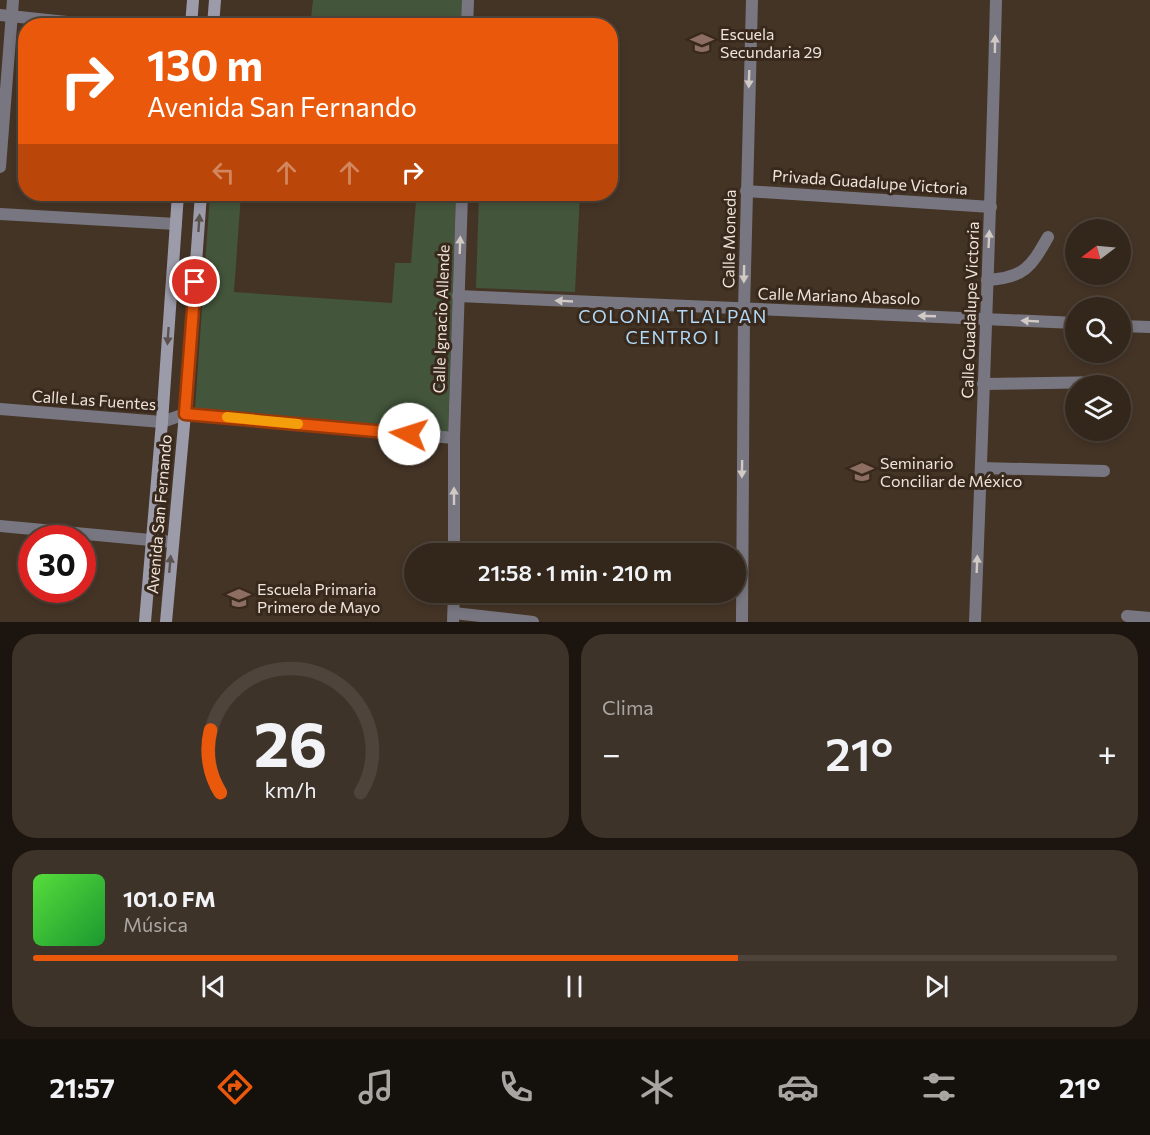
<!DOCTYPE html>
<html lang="es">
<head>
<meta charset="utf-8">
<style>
	body { margin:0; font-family:Commissioner,sans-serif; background:#3e3329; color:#f1f3f6; height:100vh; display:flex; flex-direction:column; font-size:22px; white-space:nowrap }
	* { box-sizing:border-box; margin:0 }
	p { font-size:20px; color:#a9a5a3 }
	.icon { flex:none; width:33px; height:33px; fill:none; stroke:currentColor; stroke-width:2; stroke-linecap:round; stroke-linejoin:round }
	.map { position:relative; height:622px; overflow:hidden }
	.panel { display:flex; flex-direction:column; gap:12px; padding:12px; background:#1c150f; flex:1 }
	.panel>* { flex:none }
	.banner { position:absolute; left:18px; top:18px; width:600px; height:183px; border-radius:24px; box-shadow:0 3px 9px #0003,0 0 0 2px #4e443b; background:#ea580c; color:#fff; overflow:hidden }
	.needle { width:39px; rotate:254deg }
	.tools { position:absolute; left:1065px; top:219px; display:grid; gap:12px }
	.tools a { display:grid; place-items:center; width:66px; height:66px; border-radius:50%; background:#33271c; box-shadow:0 3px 9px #0003,0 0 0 2px #4e443b; font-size:30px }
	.speed { position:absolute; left:18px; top:525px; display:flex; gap:12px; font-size:30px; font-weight:700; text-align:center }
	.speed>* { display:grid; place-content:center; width:78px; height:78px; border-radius:50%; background:#33271c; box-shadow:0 3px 9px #0003,0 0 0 2px #4e443b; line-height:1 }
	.speed .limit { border:9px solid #d22; background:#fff; color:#111 }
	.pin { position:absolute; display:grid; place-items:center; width:51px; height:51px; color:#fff; margin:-26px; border:3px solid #fff; border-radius:50%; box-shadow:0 2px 6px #0007 }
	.me { position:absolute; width:66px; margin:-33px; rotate:275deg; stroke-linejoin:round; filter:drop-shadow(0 0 4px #0008) }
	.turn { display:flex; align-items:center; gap:21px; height:126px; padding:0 30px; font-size:27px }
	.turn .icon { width:78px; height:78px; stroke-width:2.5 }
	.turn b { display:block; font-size:42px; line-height:51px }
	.lanes { display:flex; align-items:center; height:57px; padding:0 30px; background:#0003; justify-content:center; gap:30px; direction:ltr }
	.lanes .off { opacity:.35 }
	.big { font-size:45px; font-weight:600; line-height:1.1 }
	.panel .tile { flex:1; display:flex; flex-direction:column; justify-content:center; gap:9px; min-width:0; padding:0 21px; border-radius:24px; background:#3e3329 }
	.panel .dial { align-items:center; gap:0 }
	.dial svg { height:156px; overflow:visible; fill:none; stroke:#4e443b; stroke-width:7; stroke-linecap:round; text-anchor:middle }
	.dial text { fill:#f1f3f6; stroke:none }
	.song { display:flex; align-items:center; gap:18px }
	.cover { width:72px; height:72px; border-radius:9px; background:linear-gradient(135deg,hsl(110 70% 55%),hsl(130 70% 35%)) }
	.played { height:6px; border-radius:3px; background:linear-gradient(90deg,#ea580c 65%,#4e443b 65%) }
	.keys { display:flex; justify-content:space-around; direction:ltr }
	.heat { display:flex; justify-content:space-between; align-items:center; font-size:33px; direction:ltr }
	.panel .tiles { flex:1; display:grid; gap:12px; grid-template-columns:1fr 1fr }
	.tile:last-child { grid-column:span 2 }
	.trip { position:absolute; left:404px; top:543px; width:342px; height:60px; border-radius:30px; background:#33271c; box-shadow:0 3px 9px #0003,0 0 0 2px #4e443b; font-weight:600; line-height:60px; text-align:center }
	.tab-bar { display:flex; height:96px; justify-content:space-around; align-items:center; background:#14100b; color:#a9a5a3 }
	.tab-bar .icon { width:42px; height:42px }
	.tab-bar .active { color:#ea580c }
	.tab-bar b { font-size:27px; color:#f1f3f6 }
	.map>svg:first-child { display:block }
	.green { fill:#43553b }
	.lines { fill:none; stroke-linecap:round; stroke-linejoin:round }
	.street { stroke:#787781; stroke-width:12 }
	.secondary { stroke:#9b9baa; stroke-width:12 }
	.oneway { fill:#d0c9c4 }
	.oneway2 { fill:#5b514e }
	.route-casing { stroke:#983908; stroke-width:15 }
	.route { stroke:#ea580c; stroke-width:10 }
	.slow { stroke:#f59e0b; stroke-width:10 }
	.labels { text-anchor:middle; stroke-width:6; stroke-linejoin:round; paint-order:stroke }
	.poi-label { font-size:16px; fill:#eee4db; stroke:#39291c; text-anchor:start }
	.street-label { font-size:16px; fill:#eee4db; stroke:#39291c }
	.neighbourhood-label { font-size:18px; letter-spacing:1.5px; fill:#b1daf8; stroke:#39291c }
</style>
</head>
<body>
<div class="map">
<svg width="1150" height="622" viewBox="0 0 1150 622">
	<rect width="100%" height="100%" fill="#443426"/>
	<!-- green -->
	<g class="green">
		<polygon points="313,0 463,0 462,25 219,26 220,16 311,18"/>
		<polygon points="210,194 241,194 234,292 392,303 395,263 411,263 416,201 446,203 448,194 456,194 448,434 195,408"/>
		<polygon points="479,194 580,194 575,292 476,288"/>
	</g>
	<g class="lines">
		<!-- street -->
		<g class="street">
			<polyline points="0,15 105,26"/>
			<polyline points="467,26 468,0"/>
			<polyline points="0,167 13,0"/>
			<polyline points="746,191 991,207"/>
			<polyline points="0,214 176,224"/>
			<path d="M987,280C1024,278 1031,267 1048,237"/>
			<polyline points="458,296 1076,323"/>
			<polyline points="1120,326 1150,327"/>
			<polyline points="983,384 1107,382"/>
			<polyline points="0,409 162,422 185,414 454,438"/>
			<polyline points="981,468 1104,471"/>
			<polyline points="0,526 172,542"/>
			<polyline points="454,554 454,438 462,194"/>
			<polyline points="454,613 533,622"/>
			<polyline points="1127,616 1150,618"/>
			<polyline points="453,622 454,592"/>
			<polyline points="742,622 744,309 752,0"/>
			<path d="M975,622C983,415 991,207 996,0"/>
		</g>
		<!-- secondary -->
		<g class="secondary">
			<polyline points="191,26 193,0"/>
			<polyline points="213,26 215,0"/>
			<polyline points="145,622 162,422 178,194"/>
			<polyline points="166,622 185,414 201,194"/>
		</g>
	</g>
	<!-- one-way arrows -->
	<defs><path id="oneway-solid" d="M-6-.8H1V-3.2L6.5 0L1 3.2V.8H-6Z" transform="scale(1.5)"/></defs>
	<g class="oneway">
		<use href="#oneway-solid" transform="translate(995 44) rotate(-89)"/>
		<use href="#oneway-solid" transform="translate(749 79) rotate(92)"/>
		<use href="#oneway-solid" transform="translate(989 239) rotate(-87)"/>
		<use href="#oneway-solid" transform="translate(460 245) rotate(-88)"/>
		<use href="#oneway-solid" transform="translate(744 274) rotate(91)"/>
		<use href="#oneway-solid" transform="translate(564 301) rotate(-177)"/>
		<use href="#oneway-solid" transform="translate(927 316) rotate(-178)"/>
		<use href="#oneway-solid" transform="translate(1030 321) rotate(-177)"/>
		<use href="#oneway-solid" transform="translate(742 469) rotate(91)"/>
		<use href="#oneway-solid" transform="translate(454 496) rotate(-90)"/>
		<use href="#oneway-solid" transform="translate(977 564) rotate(-88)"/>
	</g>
	<g class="oneway2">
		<use href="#oneway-solid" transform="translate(199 223) rotate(-86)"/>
		<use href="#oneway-solid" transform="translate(168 336) rotate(94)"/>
		<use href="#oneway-solid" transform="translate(170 564) rotate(-85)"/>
	</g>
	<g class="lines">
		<!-- route casing -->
		<g class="route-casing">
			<polyline id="route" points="195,282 185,414 409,434"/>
		</g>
		<!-- route -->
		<use href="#route" class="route"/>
		<!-- slow -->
		<polyline class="slow" points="227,417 298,424"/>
	</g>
	<!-- icons -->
	<defs>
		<g id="school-bare" transform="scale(1.8)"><path d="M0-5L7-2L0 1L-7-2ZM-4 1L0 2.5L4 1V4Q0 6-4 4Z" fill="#8d6e63" stroke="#39291c" stroke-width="2.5" paint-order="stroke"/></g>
	</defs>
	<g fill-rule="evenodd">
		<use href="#school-bare" x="702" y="43"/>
		<use href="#school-bare" x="862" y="472"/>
		<use href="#school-bare" x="239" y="598"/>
	</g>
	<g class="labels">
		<!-- poi labels -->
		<g class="poi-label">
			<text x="720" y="40">Escuela<tspan x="720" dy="18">Secundaria 29</tspan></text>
			<text x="880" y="469">Seminario<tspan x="880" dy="18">Conciliar de México</tspan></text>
			<text x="257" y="595">Escuela Primaria<tspan x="257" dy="18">Primero de Mayo</tspan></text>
		</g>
		<!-- street labels -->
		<g class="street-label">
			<text transform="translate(870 182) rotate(4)" y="6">Privada Guadalupe Victoria</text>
			<text transform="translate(729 239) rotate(-89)" y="6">Calle Moneda</text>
			<text transform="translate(839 296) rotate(2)" y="6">Calle Mariano Abasolo</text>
			<text transform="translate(970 310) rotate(-88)" y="6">Calle Guadalupe Victoria</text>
			<text transform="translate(441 319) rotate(-88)" y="6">Calle Ignacio Allende</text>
			<text transform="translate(94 400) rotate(4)" y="6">Calle Las Fuentes</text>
			<text transform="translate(159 514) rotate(-85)" y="6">Avenida San Fernando</text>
		</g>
		<!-- neighbourhood labels -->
		<g class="neighbourhood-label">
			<text x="673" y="323">COLONIA TLALPAN<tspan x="673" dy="21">CENTRO I</tspan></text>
		</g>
	</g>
</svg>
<div class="tools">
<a><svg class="needle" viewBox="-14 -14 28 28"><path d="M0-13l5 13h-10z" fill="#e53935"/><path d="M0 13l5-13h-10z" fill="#a9a5a3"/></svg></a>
<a><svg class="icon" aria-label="search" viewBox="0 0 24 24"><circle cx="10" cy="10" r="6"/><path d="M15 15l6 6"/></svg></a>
<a><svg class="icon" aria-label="layers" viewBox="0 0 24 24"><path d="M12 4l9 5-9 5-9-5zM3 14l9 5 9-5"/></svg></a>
</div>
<div class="speed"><div class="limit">30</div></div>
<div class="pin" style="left:195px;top:282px;background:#d93025"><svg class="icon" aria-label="arrive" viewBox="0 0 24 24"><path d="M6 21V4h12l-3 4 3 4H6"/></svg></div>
<svg class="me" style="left:409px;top:434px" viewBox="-20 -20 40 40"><circle r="19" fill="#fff"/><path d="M0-13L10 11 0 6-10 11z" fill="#ea580c"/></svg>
<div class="trip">21:58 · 1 min · 210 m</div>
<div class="banner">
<div class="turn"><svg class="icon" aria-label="right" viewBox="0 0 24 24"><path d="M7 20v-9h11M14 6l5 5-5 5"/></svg><div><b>130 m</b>Avenida San Fernando</div></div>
<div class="lanes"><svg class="icon off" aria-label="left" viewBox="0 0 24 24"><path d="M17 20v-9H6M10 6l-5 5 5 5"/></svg><svg class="icon off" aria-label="ahead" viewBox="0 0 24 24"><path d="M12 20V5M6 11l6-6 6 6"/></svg><svg class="icon off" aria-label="ahead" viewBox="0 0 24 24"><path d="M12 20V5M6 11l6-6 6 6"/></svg><svg class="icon" aria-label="right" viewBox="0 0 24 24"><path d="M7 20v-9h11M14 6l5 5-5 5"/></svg></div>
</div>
</div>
<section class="panel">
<div class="tiles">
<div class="tile dial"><svg viewBox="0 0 100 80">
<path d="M14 69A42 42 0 1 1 86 69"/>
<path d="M14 69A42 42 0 0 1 9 37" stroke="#ea580c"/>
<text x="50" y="56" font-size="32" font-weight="700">26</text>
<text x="50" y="72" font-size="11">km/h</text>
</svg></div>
<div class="tile"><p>Clima</p>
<div class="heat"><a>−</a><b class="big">21°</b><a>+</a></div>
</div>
<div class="tile">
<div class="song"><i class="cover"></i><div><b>101.0 FM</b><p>Música</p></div></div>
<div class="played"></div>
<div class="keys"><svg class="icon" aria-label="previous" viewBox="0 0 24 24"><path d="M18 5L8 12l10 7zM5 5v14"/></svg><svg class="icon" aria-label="pause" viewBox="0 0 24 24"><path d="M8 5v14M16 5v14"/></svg><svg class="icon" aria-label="next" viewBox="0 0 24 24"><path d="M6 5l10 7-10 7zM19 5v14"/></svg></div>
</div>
</div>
</section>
<nav class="tab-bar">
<b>21:57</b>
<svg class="icon active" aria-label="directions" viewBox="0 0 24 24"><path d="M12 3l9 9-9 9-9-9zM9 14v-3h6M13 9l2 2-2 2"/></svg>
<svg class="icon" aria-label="music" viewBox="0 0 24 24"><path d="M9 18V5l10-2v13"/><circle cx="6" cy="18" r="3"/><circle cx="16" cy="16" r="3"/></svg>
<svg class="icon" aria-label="phone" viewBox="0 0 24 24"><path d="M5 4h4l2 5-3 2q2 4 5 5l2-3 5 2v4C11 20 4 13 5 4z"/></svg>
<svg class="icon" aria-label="climate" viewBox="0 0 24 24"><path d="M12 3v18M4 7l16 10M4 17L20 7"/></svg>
<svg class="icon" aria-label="car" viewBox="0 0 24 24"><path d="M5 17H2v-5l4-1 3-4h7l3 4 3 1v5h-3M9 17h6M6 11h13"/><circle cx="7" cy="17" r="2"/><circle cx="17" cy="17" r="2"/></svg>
<svg class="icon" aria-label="filters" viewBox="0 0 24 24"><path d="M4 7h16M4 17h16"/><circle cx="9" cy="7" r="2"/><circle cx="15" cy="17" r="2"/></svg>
<b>21°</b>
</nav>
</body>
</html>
